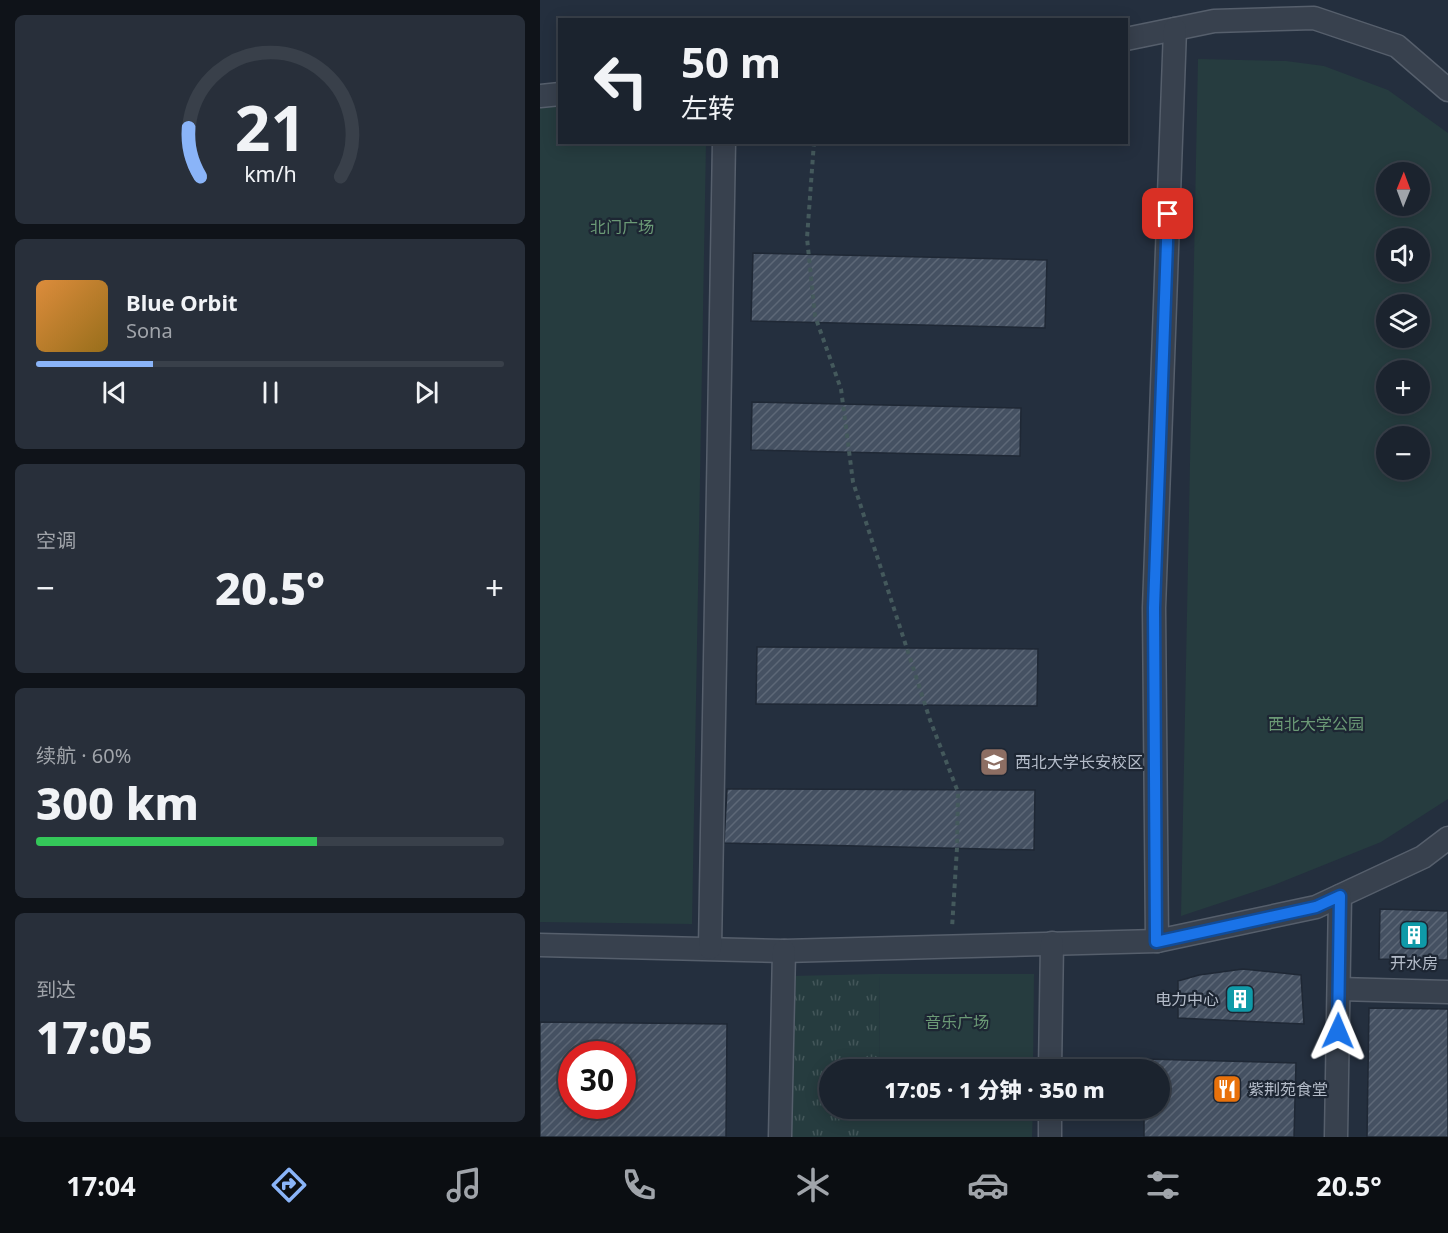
<!DOCTYPE html>
<html lang="zh">
<head>
<meta charset="utf-8">
<style>
	body { margin:0; font-family:"Noto Sans","Noto Sans SC",sans-serif; background:#282f3a; color:#f1f3f6; height:100vh; display:flex; flex-direction:column; font-size:22px; white-space:nowrap }
	* { box-sizing:border-box; margin:0 }
	p { font-size:20px; color:#a0a4aa }
	.icon { flex:none; width:33px; height:33px; fill:none; stroke:currentColor; stroke-width:2; stroke-linecap:round; stroke-linejoin:round }
	.map { position:relative; flex:1; overflow:hidden }
	.sheet { display:flex; flex-direction:column; gap:15px; padding:15px; background:#0f1319; width:540px }
	.sheet>* { flex:none }
	.banner { position:absolute; left:18px; top:18px; width:570px; height:126px; border-radius:0px; box-shadow:0 3px 15px #0003,0 0 0 2px #39404a; background:#1b232e; color:#f1f3f6; overflow:hidden }
	.needle { width:39px; rotate:1deg }
	.fabs { position:absolute; left:836px; top:162px; display:grid; gap:12px }
	.fabs a { display:grid; place-items:center; width:54px; height:54px; border-radius:50%; background:#1b232e; box-shadow:0 3px 15px #0003,0 0 0 2px #39404a; font-size:30px }
	.speed { position:absolute; left:18px; top:1041px; display:flex; gap:12px; font-size:30px; font-weight:700; text-align:center }
	.speed>* { display:grid; place-content:center; width:78px; height:78px; border-radius:50%; background:#1b232e; box-shadow:0 3px 15px #0003,0 0 0 2px #39404a; line-height:1 }
	.speed .limit { border:9px solid #d22; background:#fff; color:#111 }
	.pin { position:absolute; display:grid; place-items:center; width:51px; height:51px; color:#fff; margin:-26px; border-radius:12px; box-shadow:0 3px 9px #0006 }
	.me { position:absolute; width:66px; margin:-33px; rotate:1deg; stroke-linejoin:round; filter:drop-shadow(0 0 4px #0008) }
	.turn { display:flex; align-items:center; gap:21px; height:126px; padding:0 24px; font-size:27px }
	.turn .icon { width:78px; height:78px; stroke-width:2.5 }
	.turn b { display:block; font-size:42px; line-height:51px }
	.big { font-size:45px; font-weight:800; line-height:1.1 }
	.sheet .widget { flex:1; display:flex; flex-direction:column; justify-content:center; gap:9px; min-width:0; padding:0 21px; border-radius:9px; background:#282f3a }
	.sheet .dial { align-items:center; gap:0 }
	.dial svg { height:156px; overflow:visible; fill:none; stroke:#39404a; stroke-width:7; stroke-linecap:round; text-anchor:middle }
	.dial text { fill:#f1f3f6; stroke:none }
	.song { display:flex; align-items:center; gap:18px }
	.cover { width:72px; height:72px; border-radius:9px; background:linear-gradient(135deg,hsl(30 70% 55%),hsl(40 70% 35%)) }
	.played { height:6px; border-radius:3px; background:linear-gradient(90deg,#8ab4f8 25%,#39404a 25%) }
	.keys { display:flex; justify-content:space-around; direction:ltr }
	.heat { display:flex; justify-content:space-between; align-items:center; font-size:33px; direction:ltr }
	.charge { height:9px; border-radius:4px; background:linear-gradient(90deg,#34c759 60%,#39404a 0) }
	.trip { position:absolute; left:279px; top:1059px; width:351px; height:60px; border-radius:30px; background:#1b232e; box-shadow:0 3px 15px #0003,0 0 0 2px #39404a; font-weight:800; line-height:60px; text-align:center }
	.dock { display:flex; height:96px; justify-content:space-around; align-items:center; background:#0b0e12; color:#a0a4aa }
	.dock .icon { width:42px; height:42px }
	.dock .on { color:#8ab4f8 }
	.dock b { font-size:27px; color:#f1f3f6 }
	main { display:flex; flex:1; min-height:0 }
	.map>svg:first-child { display:block }
	.grass { fill:url(#grass-tufts) }
	.park { fill:#263c3f; fill-rule:evenodd }
	.building { fill:url(#building-hatch); stroke:#1f2835; stroke-width:1.5; fill-rule:evenodd }
	.lines { fill:none; stroke-linecap:round; stroke-linejoin:round }
	.street-casing { stroke:#565f6c; stroke-width:25 }
	.path { stroke:#44595c; stroke-width:4; stroke-dasharray:4.5 4.5; stroke-linecap:butt }
	.street { stroke:#38414e; stroke-width:22 }
	.route-casing { stroke:#114b97; stroke-width:15 }
	.route { stroke:#1a73e8; stroke-width:10 }
	.labels { text-anchor:middle; stroke-width:4.5; stroke-linejoin:round; paint-order:stroke }
	.park-label { font-size:16px; fill:#6b9a76; stroke:#1d2633 }
	.poi-label { font-size:16px; fill:#b4bcc9; stroke:#1d2633; text-anchor:start }
</style>
</head>
<body>
<main>
<section class="sheet">
<div class="widget dial"><svg viewBox="0 0 100 80">
<path d="M14 69A42 42 0 1 1 86 69"/>
<path d="M14 69A42 42 0 0 1 8 44" stroke="#8ab4f8"/>
<text x="50" y="56" font-size="32" font-weight="700">21</text>
<text x="50" y="72" font-size="11">km/h</text>
</svg></div>
<div class="widget">
<div class="song"><i class="cover"></i><div><b>Blue Orbit</b><p>Sona</p></div></div>
<div class="played"></div>
<div class="keys"><svg class="icon" aria-label="previous" viewBox="0 0 24 24"><path d="M18 5L8 12l10 7zM5 5v14"/></svg><svg class="icon" aria-label="pause" viewBox="0 0 24 24"><path d="M8 5v14M16 5v14"/></svg><svg class="icon" aria-label="next" viewBox="0 0 24 24"><path d="M6 5l10 7-10 7zM19 5v14"/></svg></div>
</div>
<div class="widget"><p>空调</p>
<div class="heat"><a>−</a><b class="big">20.5°</b><a>+</a></div>
</div>
<div class="widget"><p>续航 · 60%</p><b class="big">300 km</b><div class="charge"></div></div>
<div class="widget"><p>到达</p><b class="big">17:05</b></div>
</section>
<div class="map">
<svg width="908" height="1137" viewBox="0 0 908 1137">
	<defs>
		<pattern id="grass-tufts" width="24" height="20" patternUnits="userSpaceOnUse" patternTransform="scale(1.5)"><rect width="24" height="20" fill="#263c3f"/><path d="M3 7l-1-3M5 7V3M7 7l1-3M15 17l-1-3M17 17v-4M19 17l1-3" fill="none" stroke="#435659"/></pattern>
		<pattern id="building-hatch" width="6" height="6" patternUnits="userSpaceOnUse" patternTransform="scale(1.5)"><rect width="6" height="6" fill="#455162"/><path d="M-1 1l2-2M0 6l6-6M5 7l2-2" fill="none" stroke="#5d6877"/></pattern>
	</defs>
	<rect width="100%" height="100%" fill="#242f3e"/>
	<!-- grass -->
	<polygon class="grass" points="340,974 339,1069 290,1070 290,1108 339,1109 339,1137 251,1137 253,976"/>
	<!-- park -->
	<g class="park">
		<path d="M658,59L746,61L784,66L848,90L908,133V799L841,842L734,885L641,916ZM846,172H879V206H846ZM846,238H879V272H846ZM846,304H879V338H846ZM846,370H879V404H846ZM846,436H879V470H846Z"/>
		<polygon points="0,101 19,101 20,142 166,143 152,924 0,922"/>
		<polygon points="340,974 494,974 493,1069 339,1069"/>
		<polygon points="339,1109 493,1109 492,1137 339,1137"/>
	</g>
	<!-- building -->
	<g class="building">
		<polygon points="213,253 507,260 505,328 211,321"/>
		<polygon points="212,402 481,408 480,456 211,450"/>
		<polygon points="217,647 498,649 497,706 216,704"/>
		<polygon points="187,789 495,790 494,850 184,843"/>
		<polygon points="840,909 908,911 908,960 839,959"/>
		<polygon points="703,969 761,975 764,1024 638,1018 638,981 659,975"/>
		<polygon points="829,1008 908,1009 908,1137 827,1137"/>
		<path d="M0,1022L187,1024L186,1137H0ZM32,1054H82V1106H32Z"/>
		<polygon points="606,1059 756,1063 754,1137 604,1137 604,1108 620,1108 620,1070 605,1070"/>
	</g>
	<g class="lines">
		<!-- street casing -->
		<g class="street-casing">
			<g id="street">
				<polyline points="586,39 674,21 774,18 857,46 908,90"/>
				<polyline points="0,96 20,94"/>
				<polyline points="617,941 614,608 635,29"/>
				<polyline points="0,945 244,951 617,941 776,907 883,857 908,838"/>
				<polyline points="170,948 184,142"/>
				<polyline points="799,989 908,992"/>
				<polyline points="510,1070 512,943"/>
				<polyline points="240,1137 244,951"/>
				<polyline points="510,1137 510,1108"/>
				<polyline points="796,1137 800,896"/>
			</g>
		</g>
		<!-- path -->
		<polyline class="path" points="274,142 267,238 275,316 301,389 313,482 390,720 418,792 417,848 412,928"/>
		<!-- street -->
		<use href="#street" class="street"/>
	</g>
	<g class="lines">
		<!-- route casing -->
		<g class="route-casing">
			<polyline id="route" points="628,214 614,608 616,942 776,907 800,896 798,1031"/>
		</g>
		<!-- route -->
		<use href="#route" class="route"/>
	</g>
	<!-- icons -->
	<defs>
		<g id="university-square" transform="scale(1.5)"><rect x="-9" y="-9" width="18" height="18" rx="4" fill="#8d6e63" stroke="#1d2633"/><path d="M0-5L7-2L0 1L-7-2ZM-4 1L0 2.5L4 1V4Q0 6-4 4Z" fill="#fff"/></g>
		<g id="building-square" transform="scale(1.5)"><rect x="-9" y="-9" width="18" height="18" rx="4" fill="#0f9aa8" stroke="#1d2633"/><path d="M-4-6H4V6H1V3H-1V6H-4ZM-2.5-4.3h1.7v1.8h-1.7ZM.8-4.3h1.7v1.8H.8ZM-2.5-1h1.7V.8h-1.7ZM.8-1h1.7V.8H.8Z" fill="#fff"/></g>
		<g id="restaurant-square" transform="scale(1.5)"><rect x="-9" y="-9" width="18" height="18" rx="4" fill="#e8710a" stroke="#1d2633"/><path d="M-5-6h1v4h1v-4h1v4h1v-4h1v5L-1.5 .5V6h-2V.5L-5-1ZM5-6V6H3V1.5H1.5Q1.5-4 5-6Z" fill="#fff"/></g>
	</defs>
	<g fill-rule="evenodd">
		<use href="#university-square" x="454" y="762"/>
		<use href="#building-square" x="874" y="935"/>
		<use href="#building-square" x="700" y="999"/>
		<use href="#restaurant-square" x="687" y="1089"/>
	</g>
	<g class="labels">
		<!-- park labels -->
		<g class="park-label">
			<text x="82" y="233">北门广场</text>
			<text x="776" y="730">西北大学公园</text>
			<text x="417" y="1028">音乐广场</text>
		</g>
		<!-- poi labels -->
		<g class="poi-label">
			<text x="475" y="768">西北大学长安校区</text>
			<text x="874" y="969" text-anchor="middle">开水房</text>
			<text x="679" y="1005" text-anchor="end">电力中心</text>
			<text x="708" y="1095">紫荆苑食堂</text>
		</g>
	</g>
</svg>
<div class="fabs">
<a><svg class="needle" viewBox="-14 -14 28 28"><path d="M0-13l5 13h-10z" fill="#e53935"/><path d="M0 13l5-13h-10z" fill="#a0a4aa"/></svg></a>
<a><svg class="icon" aria-label="sound" viewBox="0 0 24 24"><path d="M4 9h4l5-4v14l-5-4H4zM17 9q2 3 0 6"/></svg></a>
<a><svg class="icon" aria-label="layers" viewBox="0 0 24 24"><path d="M12 4l9 5-9 5-9-5zM3 14l9 5 9-5"/></svg></a>
<a>+</a>
<a>−</a>
</div>
<div class="speed"><div class="limit">30</div></div>
<div class="pin" style="left:628px;top:214px;background:#d93025"><svg class="icon" aria-label="arrive" viewBox="0 0 24 24"><path d="M6 21V4h12l-3 4 3 4H6"/></svg></div>
<svg class="me" style="left:798px;top:1031px" viewBox="-20 -20 40 40"><path d="M0-17L14 15 0 8-14 15z" fill="#1a73e8" stroke="#fff" stroke-width="4"/></svg>
<div class="trip">17:05 · 1 分钟 · 350 m</div>
<div class="banner">
<div class="turn"><svg class="icon" aria-label="left" viewBox="0 0 24 24"><path d="M17 20v-9H6M10 6l-5 5 5 5"/></svg><div><b>50 m</b>左转</div></div>
</div>
</div>
</main>
<nav class="dock">
<b>17:04</b>
<svg class="icon on" aria-label="directions" viewBox="0 0 24 24"><path d="M12 3l9 9-9 9-9-9zM9 14v-3h6M13 9l2 2-2 2"/></svg>
<svg class="icon" aria-label="music" viewBox="0 0 24 24"><path d="M9 18V5l10-2v13"/><circle cx="6" cy="18" r="3"/><circle cx="16" cy="16" r="3"/></svg>
<svg class="icon" aria-label="phone" viewBox="0 0 24 24"><path d="M5 4h4l2 5-3 2q2 4 5 5l2-3 5 2v4C11 20 4 13 5 4z"/></svg>
<svg class="icon" aria-label="climate" viewBox="0 0 24 24"><path d="M12 3v18M4 7l16 10M4 17L20 7"/></svg>
<svg class="icon" aria-label="car" viewBox="0 0 24 24"><path d="M5 17H2v-5l4-1 3-4h7l3 4 3 1v5h-3M9 17h6M6 11h13"/><circle cx="7" cy="17" r="2"/><circle cx="17" cy="17" r="2"/></svg>
<svg class="icon" aria-label="filters" viewBox="0 0 24 24"><path d="M4 7h16M4 17h16"/><circle cx="9" cy="7" r="2"/><circle cx="15" cy="17" r="2"/></svg>
<b>20.5°</b>
</nav>
</body>
</html>
